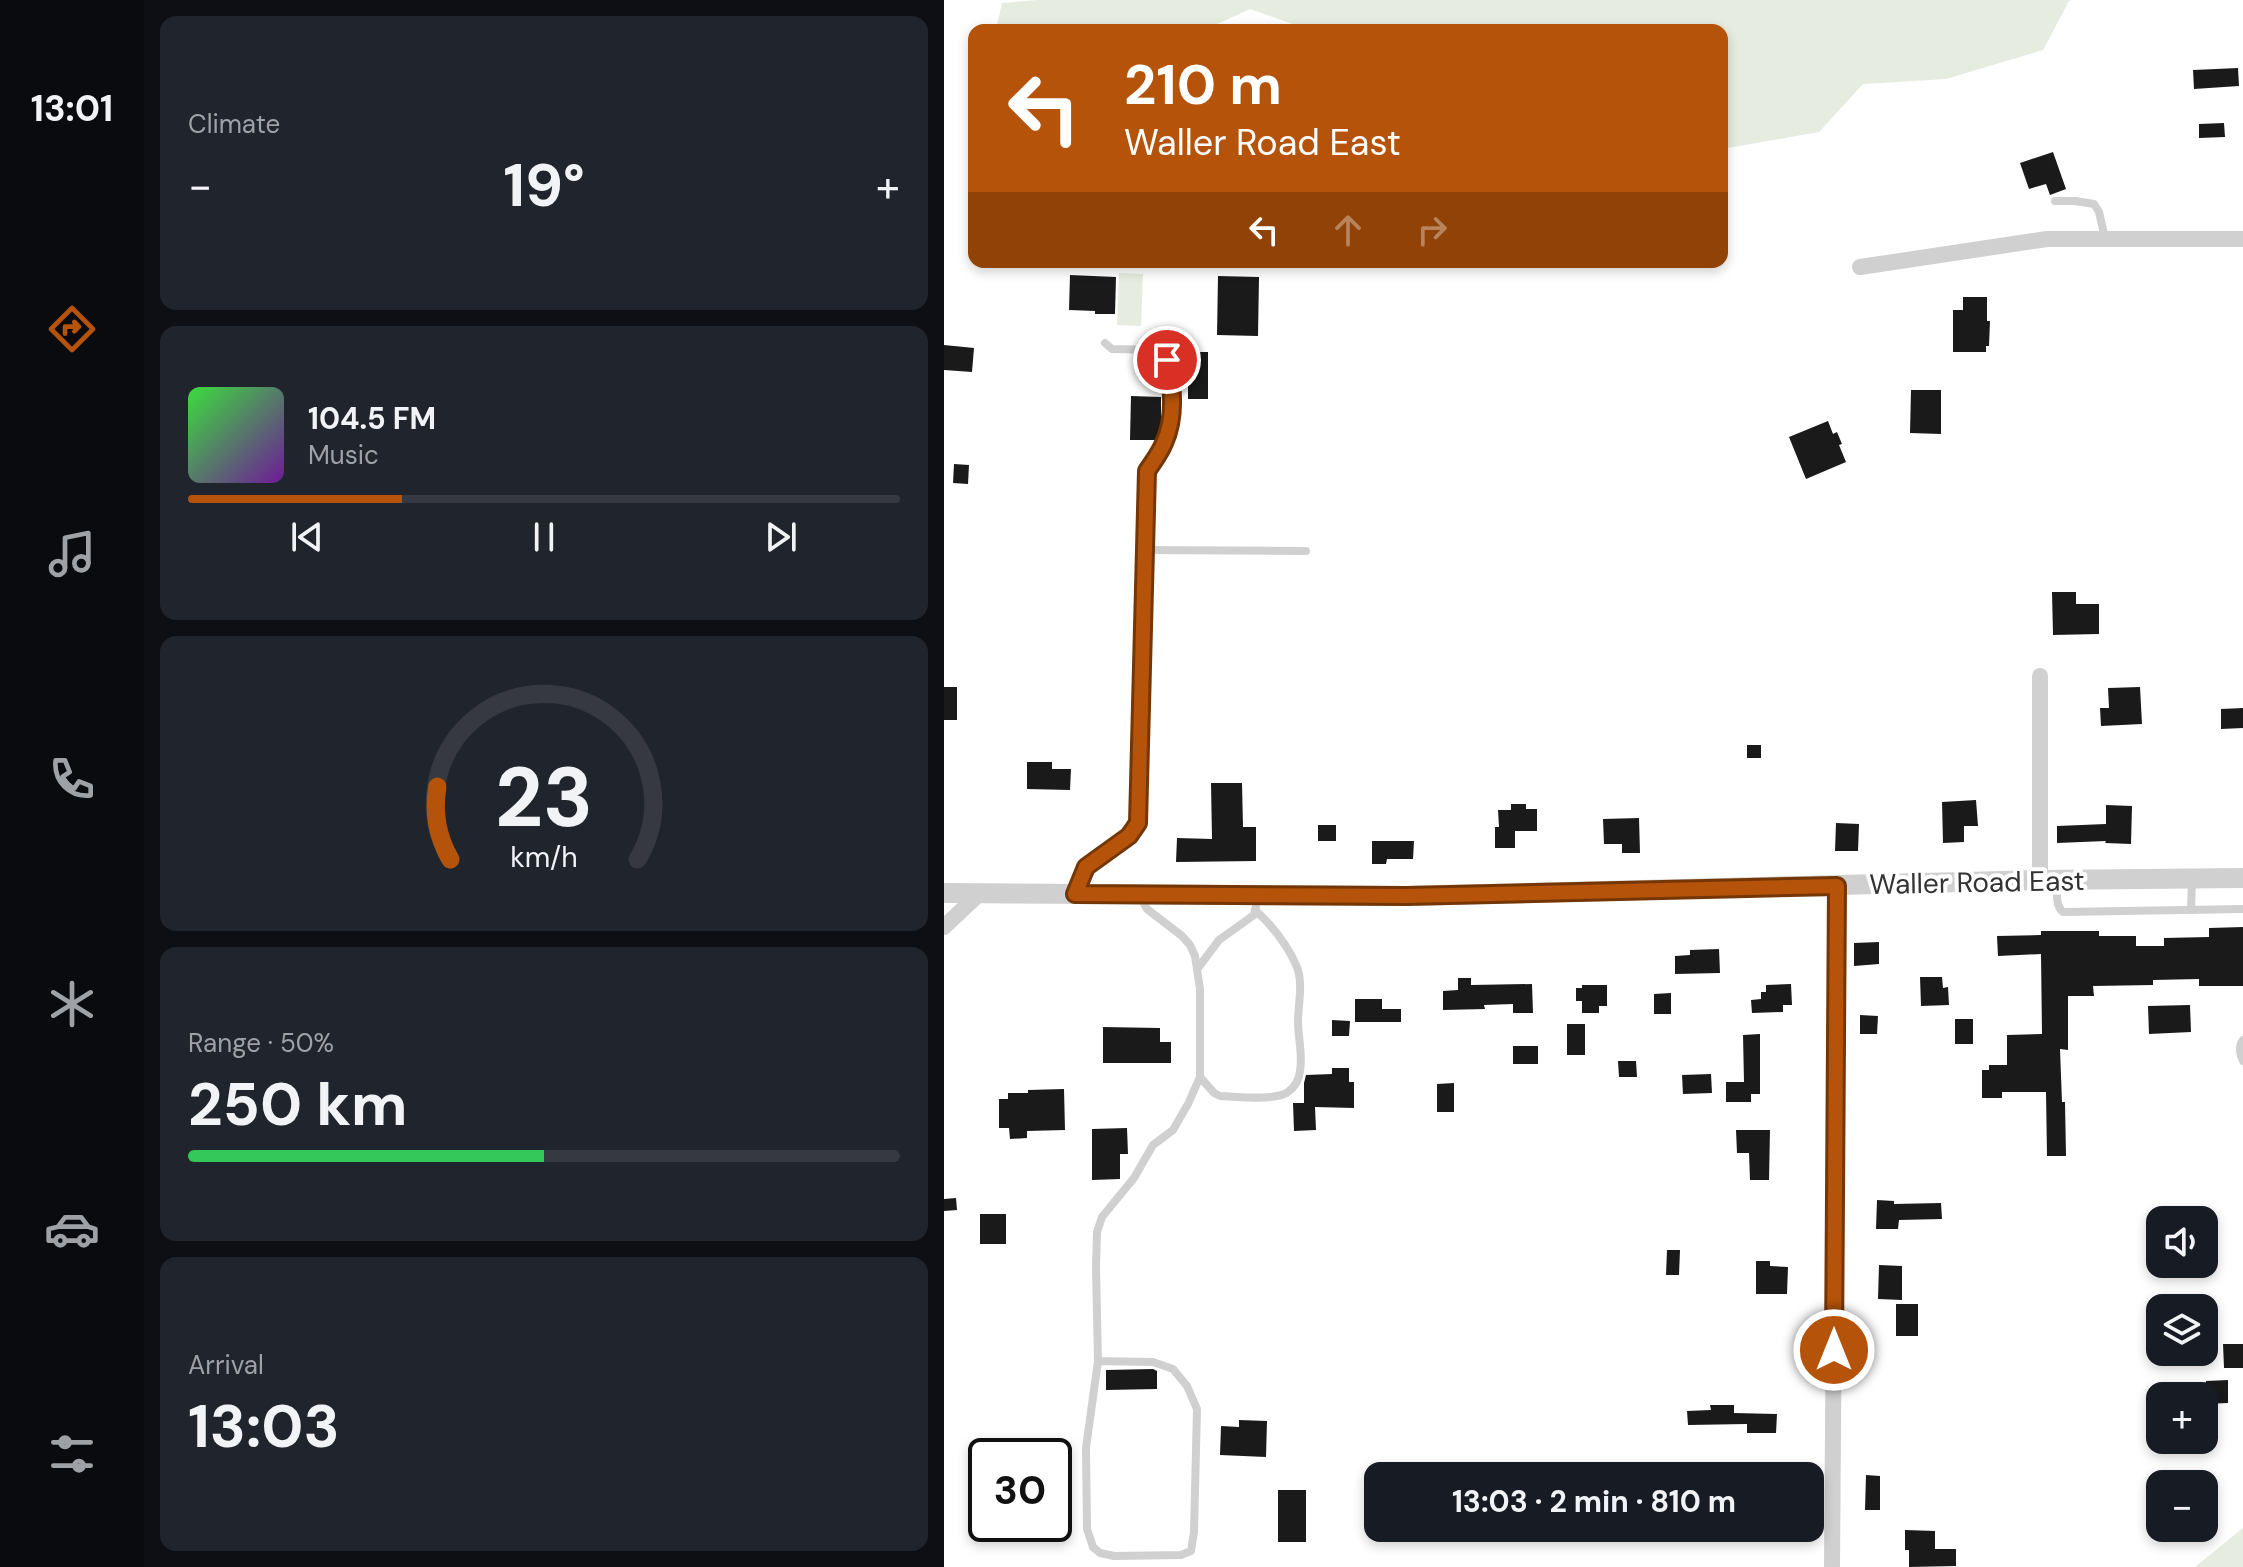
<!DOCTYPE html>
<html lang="en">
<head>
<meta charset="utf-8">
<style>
	body { margin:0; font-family:"DM Sans",sans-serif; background:#20242c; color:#f1f3f6; height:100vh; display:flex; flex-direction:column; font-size:30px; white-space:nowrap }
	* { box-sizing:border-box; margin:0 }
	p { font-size:26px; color:#9ea1a6 }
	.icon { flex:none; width:44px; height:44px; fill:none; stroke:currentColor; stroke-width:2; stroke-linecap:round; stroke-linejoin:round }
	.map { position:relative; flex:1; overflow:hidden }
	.sheet { display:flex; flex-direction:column; gap:16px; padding:16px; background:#0d0f14; width:800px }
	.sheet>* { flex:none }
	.banner { position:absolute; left:24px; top:24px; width:760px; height:244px; border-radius:16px; box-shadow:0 4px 12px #0003; background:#b45309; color:#fff; overflow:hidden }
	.fabs { position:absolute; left:1202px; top:1206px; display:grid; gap:16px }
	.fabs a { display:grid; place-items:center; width:72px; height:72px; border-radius:16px; background:#171b24; box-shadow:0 4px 12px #0003; font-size:40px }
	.speed { position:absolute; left:24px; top:1438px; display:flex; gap:16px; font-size:40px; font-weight:700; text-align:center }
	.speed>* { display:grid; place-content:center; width:104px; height:104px; border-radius:50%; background:#171b24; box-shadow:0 4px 12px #0003; line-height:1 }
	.speed .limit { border:4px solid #111; border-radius:12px; background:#fff; color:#111 }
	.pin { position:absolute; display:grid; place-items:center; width:68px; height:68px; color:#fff; margin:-34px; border:4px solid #fff; border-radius:50%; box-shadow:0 2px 8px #0007 }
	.me { position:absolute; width:88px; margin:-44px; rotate:0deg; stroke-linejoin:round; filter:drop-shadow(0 0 6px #0008) }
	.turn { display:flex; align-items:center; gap:28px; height:168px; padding:0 24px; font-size:36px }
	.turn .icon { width:104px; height:104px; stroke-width:2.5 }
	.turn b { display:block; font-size:56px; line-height:68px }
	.lanes { display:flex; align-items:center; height:76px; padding:0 24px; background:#0003; justify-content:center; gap:40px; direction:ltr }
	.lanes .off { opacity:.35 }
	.big { font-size:60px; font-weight:700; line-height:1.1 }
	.sheet .widget { flex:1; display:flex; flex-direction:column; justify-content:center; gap:12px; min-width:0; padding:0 28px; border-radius:16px; background:#20242c }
	.sheet .dial { align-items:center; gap:0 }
	.dial svg { height:208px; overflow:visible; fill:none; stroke:#363941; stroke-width:7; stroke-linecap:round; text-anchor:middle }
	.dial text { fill:#f1f3f6; stroke:none }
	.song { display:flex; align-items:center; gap:24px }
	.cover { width:96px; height:96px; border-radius:12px; background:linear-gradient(135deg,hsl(120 70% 55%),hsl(280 70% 35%)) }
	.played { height:8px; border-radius:4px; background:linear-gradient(90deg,#b45309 30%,#363941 30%) }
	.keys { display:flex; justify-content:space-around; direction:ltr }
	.heat { display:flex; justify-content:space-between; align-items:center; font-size:44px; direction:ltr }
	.charge { height:12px; border-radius:6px; background:linear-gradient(90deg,#34c759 50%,#363941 0) }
	.trip { position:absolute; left:420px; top:1462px; width:460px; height:80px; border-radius:16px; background:#171b24; box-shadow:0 4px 12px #0003; font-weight:700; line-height:80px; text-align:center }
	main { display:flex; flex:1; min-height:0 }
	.tabs { display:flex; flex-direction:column; width:144px; justify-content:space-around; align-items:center; background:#090b0e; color:#9ea1a6 }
	.tabs .icon { width:56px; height:56px }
	.tabs .active { color:#b45309 }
	.tabs b { font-size:36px; color:#f1f3f6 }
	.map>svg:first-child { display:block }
	.green { fill:#e6ecdf }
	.building { fill:#1a1a1a }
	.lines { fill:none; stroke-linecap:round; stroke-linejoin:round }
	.service { stroke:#d0d0d0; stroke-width:8 }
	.minor { stroke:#d0d0d0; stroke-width:16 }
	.tertiary { stroke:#d0d0d0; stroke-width:20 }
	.route-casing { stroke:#753606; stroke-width:20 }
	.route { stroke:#b45309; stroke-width:14 }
	.labels { text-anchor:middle; stroke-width:8; stroke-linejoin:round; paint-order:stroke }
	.street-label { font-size:28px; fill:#333; stroke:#fff }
</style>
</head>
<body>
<main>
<nav class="tabs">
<b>13:01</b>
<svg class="icon active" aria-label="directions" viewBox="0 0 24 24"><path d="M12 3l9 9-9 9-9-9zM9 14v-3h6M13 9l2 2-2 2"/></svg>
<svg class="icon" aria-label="music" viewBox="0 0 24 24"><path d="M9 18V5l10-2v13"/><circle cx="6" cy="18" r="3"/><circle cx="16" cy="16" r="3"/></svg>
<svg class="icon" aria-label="phone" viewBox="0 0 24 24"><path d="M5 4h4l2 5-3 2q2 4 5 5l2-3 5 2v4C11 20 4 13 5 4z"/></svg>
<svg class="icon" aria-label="climate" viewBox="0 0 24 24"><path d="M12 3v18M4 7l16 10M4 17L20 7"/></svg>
<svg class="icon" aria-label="car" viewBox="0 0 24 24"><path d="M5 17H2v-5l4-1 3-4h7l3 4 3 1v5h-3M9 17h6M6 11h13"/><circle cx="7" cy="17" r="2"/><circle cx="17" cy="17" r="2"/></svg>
<svg class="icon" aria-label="filters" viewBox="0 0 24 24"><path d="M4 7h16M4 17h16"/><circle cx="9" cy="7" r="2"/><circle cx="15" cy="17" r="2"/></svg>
</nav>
<section class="sheet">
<div class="widget"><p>Climate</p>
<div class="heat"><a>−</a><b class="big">19°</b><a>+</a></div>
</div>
<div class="widget">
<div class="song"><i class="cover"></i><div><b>104.5 FM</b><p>Music</p></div></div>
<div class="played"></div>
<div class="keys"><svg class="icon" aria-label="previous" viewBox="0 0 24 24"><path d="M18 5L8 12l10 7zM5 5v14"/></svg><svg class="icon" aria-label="pause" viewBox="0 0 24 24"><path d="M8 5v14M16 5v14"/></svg><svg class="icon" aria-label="next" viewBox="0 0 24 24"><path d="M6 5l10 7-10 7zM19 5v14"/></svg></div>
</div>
<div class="widget dial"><svg viewBox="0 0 100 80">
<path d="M14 69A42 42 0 1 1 86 69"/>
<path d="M14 69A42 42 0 0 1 9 41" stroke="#b45309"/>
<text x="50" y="56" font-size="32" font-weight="700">23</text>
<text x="50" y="72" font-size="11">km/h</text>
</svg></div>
<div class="widget"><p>Range · 50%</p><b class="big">250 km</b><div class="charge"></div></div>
<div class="widget"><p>Arrival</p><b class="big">13:03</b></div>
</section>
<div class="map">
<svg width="1299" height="1567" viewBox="0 0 1299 1567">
	<rect width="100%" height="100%" fill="#fff"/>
	<!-- green -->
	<g class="green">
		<polygon points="94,0 1128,0 1125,1 1099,50 1002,79 919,84 875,132 778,149 778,30 366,30 306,9 260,30 52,30 58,3"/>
		<polygon points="175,273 199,274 197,326 173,325"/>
		<polygon points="1299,1528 1299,1567 1251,1567"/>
	</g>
	<!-- building -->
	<g class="building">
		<polygon points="1294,68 1295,86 1250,89 1249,70"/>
		<polygon points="1280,123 1281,137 1255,138 1255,124"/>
		<polygon points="1109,152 1122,189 1106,195 1102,184 1085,189 1076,163"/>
		<polygon points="126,275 172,277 171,314 151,314 151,311 125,310"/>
		<polygon points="274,276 315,277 314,336 273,335"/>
		<polygon points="1019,297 1043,297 1043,321 1046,321 1045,346 1042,346 1042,352 1009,352 1009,310 1019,310"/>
		<polygon points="0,345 30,348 28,372 0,370"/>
		<rect x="244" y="352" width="20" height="47"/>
		<polygon points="967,390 997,390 997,434 966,433"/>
		<polygon points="187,396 217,397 217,432 214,440 186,440"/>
		<polygon points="884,421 889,434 893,432 898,444 895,445 902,462 862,479 845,437"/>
		<polygon points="10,464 25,465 24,484 9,483"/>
		<polygon points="1108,592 1132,592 1132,604 1155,604 1155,634 1109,635"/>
		<rect x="0" y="687" width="13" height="33"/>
		<polygon points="1196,687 1198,724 1157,726 1156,708 1165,708 1164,688"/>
		<polygon points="1299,708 1299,728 1277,729 1277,709"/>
		<rect x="803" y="745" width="14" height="13"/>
		<polygon points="83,762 108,762 108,769 127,769 126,790 83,789"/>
		<polygon points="267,783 298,783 299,827 312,827 312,861 232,862 233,838 268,839"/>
		<polygon points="1032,800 1034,826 1020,826 1020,842 999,843 998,802"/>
		<polygon points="567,804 582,804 582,809 593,809 593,831 571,831 571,848 551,848 551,827 555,827 554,810 567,810"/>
		<polygon points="1162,805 1188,806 1187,844 1161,843 1162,841 1113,843 1113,826 1162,824"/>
		<polygon points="695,818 696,853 678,853 678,844 660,844 659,819"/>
		<polygon points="892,823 915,824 914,851 891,851"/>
		<rect x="374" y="825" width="18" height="16"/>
		<polygon points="428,841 470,841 469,859 443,859 442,864 428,864"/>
		<polygon points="1299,927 1299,986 1255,986 1255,979 1209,980 1209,985 1149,986 1150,996 1124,996 1124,1050 1116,1049 1118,1102 1121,1102 1122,1156 1103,1156 1102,1092 1058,1092 1058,1098 1038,1098 1038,1070 1045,1070 1045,1065 1063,1065 1063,1035 1098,1034 1097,954 1054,956 1053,936 1097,935 1097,931 1155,931 1155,936 1192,936 1192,946 1220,946 1220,938 1265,937 1265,928"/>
		<polygon points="935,942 935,964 910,966 910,943"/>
		<polygon points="775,949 776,973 731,974 731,956 746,955 746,950"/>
		<polygon points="976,977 998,977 999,988 1004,987 1005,1005 977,1006"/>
		<polygon points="514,978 527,978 527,985 588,984 589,1013 569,1013 569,1004 540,1005 541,1009 499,1010 499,991 514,990"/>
		<polygon points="847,984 848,1005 839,1005 839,1012 808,1013 807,1000 817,999 817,992 822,992 822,985"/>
		<polygon points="638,985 663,985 663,1006 655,1006 655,1013 638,1013 638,1001 632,1001 632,988 638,988"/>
		<polygon points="727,993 727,1014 710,1014 710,994"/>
		<polygon points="411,999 438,999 438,1009 457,1009 457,1022 411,1022"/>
		<polygon points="1246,1005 1247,1032 1205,1034 1204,1006"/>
		<polygon points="916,1015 934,1016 933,1034 916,1034"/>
		<rect x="1011" y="1019" width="18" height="25"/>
		<polygon points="388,1020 406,1021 405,1036 388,1036"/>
		<rect x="623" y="1024" width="18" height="31"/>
		<polygon points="159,1027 216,1028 216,1042 227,1042 227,1063 159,1063"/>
		<polygon points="816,1034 816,1094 807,1094 807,1102 782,1102 782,1082 800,1082 799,1035"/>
		<rect x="569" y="1046" width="25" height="18"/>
		<polygon points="674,1061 692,1061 693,1077 675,1077"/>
		<polygon points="388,1068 405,1068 405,1082 410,1082 410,1108 371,1107 372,1130 350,1131 349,1103 360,1103 360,1083 362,1075 388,1074"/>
		<polygon points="767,1074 768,1093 739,1094 738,1075"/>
		<polygon points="510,1083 510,1112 493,1112 493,1084"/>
		<polygon points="120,1089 121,1130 83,1131 83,1138 66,1139 65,1128 55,1128 55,1099 64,1099 64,1093 84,1093 84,1090"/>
		<polygon points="183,1128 184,1154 176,1154 176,1179 148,1180 148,1129"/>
		<polygon points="792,1130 826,1130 825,1180 806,1180 805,1153 793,1153"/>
		<polygon points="12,1198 13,1210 0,1211 0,1199"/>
		<polygon points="933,1200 950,1201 950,1204 997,1203 998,1219 955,1220 954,1229 932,1229"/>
		<rect x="36" y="1214" width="26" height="30"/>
		<polygon points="723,1250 736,1250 735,1275 722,1275"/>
		<polygon points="812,1261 826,1261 826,1266 844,1267 843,1294 812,1294"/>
		<polygon points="935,1265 958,1266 958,1300 934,1299"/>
		<rect x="952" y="1304" width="22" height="32"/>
		<polygon points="1279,1344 1299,1344 1299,1368 1280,1368"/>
		<polygon points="209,1369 213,1371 213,1389 162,1390 162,1370"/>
		<polygon points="1284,1380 1284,1403 1260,1404 1262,1381"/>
		<polygon points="766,1405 790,1405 790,1413 833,1414 832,1433 803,1433 803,1424 744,1425 743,1411 767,1410"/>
		<polygon points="295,1420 323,1421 322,1457 276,1455 277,1426 295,1427"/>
		<polygon points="922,1475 936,1476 936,1510 921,1510"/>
		<rect x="334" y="1490" width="28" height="52"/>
		<polygon points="961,1530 991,1531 991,1549 1012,1549 1012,1566 965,1567 965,1550 961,1550"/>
	</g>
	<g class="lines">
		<!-- service -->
		<g class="service">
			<polyline points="1111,201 1131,201 1150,204 1155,212 1161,238"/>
			<polyline points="201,550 362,551"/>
			<path d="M1113,881C1113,891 1111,906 1119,912L1299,909"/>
			<path d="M131,893L142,867L185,836L194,823L203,471C209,462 216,453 220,443C232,417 229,387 223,360L210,350L168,349L161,343"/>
			<polyline points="1247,910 1248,879"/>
			<polyline points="254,968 275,940 310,915 312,906"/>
			<path d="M1299,1040C1294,1046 1296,1055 1299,1061"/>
			<path d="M256,1077L270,1093L276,1096C291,1097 332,1101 344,1092C351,1087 355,1080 356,1071C359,1055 354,1038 354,1021C354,1004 360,982 352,965C344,946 327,924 311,910"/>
			<polyline points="154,1361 209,1362 229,1369 243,1386 253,1409 250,1532 247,1551 237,1555 170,1556 156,1553 149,1547 143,1529 142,1448 154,1361 152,1267 153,1232 158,1217 190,1178 209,1145 229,1130 244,1104 256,1077 256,989 251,956 246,945 238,936 203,909 195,895"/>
		</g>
		<!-- minor -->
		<g class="minor">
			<polyline points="916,267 1103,239 1299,239"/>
			<polyline points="1096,676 1096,880"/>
			<polyline points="0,927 35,894"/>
			<polyline points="888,1567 893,886"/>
		</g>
		<!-- tertiary -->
		<polyline class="tertiary" points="0,893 462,896 1096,880 1299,878"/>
	</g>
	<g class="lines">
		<!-- route casing -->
		<g class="route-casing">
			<path id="route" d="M223,360C229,387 232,417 220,443C216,453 209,462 203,471L194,823L185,836L142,867L131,894L462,896L893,886L890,1350"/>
		</g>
		<!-- route -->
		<use href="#route" class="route"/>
	</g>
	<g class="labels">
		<!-- street labels -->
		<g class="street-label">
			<text transform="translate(1033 882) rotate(-1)" y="10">Waller Road East</text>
		</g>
	</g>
</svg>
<div class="fabs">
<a><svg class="icon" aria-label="sound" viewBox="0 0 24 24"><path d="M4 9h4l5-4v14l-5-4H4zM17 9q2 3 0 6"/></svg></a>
<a><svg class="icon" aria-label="layers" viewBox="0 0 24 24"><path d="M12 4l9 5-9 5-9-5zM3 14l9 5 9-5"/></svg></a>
<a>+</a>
<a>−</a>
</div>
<div class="speed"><div class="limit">30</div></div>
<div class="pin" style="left:223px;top:360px;background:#d93025"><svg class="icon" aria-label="arrive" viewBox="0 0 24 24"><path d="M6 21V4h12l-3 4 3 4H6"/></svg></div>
<svg class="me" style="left:890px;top:1350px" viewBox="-20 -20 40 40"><circle r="17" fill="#b45309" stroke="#fff" stroke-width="3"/><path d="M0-11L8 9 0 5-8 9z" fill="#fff"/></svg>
<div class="trip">13:03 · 2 min · 810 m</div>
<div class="banner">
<div class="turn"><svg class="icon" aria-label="left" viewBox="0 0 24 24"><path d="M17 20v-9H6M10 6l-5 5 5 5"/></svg><div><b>210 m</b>Waller Road East</div></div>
<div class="lanes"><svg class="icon" aria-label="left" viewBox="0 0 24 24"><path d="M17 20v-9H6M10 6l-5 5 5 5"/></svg><svg class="icon off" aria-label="ahead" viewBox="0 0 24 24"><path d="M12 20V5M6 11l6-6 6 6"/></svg><svg class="icon off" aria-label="right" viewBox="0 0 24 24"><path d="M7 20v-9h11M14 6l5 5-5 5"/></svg></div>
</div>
</div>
</main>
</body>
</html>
